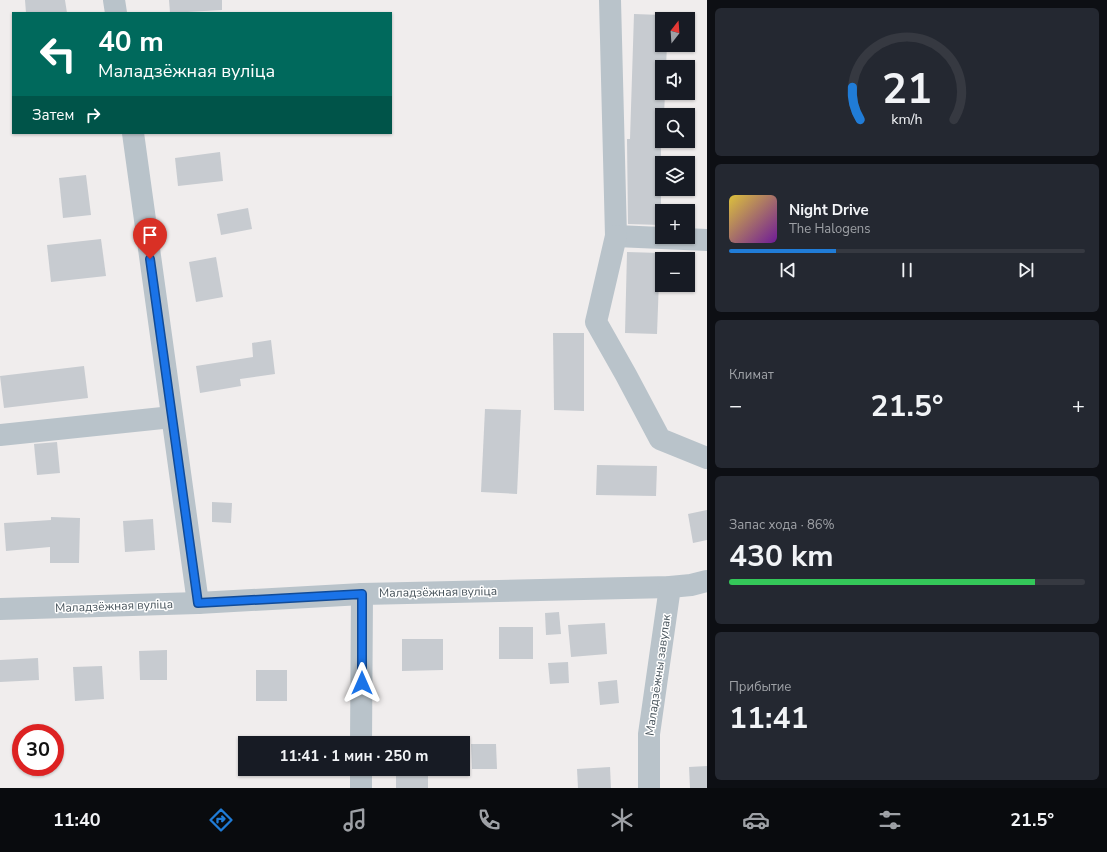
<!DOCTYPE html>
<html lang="ru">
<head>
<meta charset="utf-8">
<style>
	body { margin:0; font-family:"Nunito Sans",sans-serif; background:#242831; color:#f1f3f6; height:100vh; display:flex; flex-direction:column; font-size:15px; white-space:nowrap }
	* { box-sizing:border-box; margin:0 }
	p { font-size:13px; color:#9ea1a6 }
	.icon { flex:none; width:22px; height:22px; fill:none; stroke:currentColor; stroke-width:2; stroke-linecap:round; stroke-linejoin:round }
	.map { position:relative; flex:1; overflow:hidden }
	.details { display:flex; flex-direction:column; gap:8px; padding:8px; background:#0d0f14; width:400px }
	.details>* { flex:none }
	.hud { position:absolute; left:12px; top:12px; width:380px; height:122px; border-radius:0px; box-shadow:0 1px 3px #0004; background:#00695c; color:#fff; overflow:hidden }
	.needle { width:26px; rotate:17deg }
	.buttons { position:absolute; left:655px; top:12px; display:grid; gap:8px }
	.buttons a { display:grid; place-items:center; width:40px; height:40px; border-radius:0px; background:#171b24; box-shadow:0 1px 3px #0004; font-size:20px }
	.speed { position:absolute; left:12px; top:724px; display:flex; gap:8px; font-size:20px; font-weight:700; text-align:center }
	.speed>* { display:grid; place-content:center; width:52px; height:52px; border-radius:50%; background:#171b24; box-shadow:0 1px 3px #0004; line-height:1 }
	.speed .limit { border:6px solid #d22; background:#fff; color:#111 }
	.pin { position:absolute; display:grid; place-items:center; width:34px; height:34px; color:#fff; margin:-41px -17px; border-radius:50% 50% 50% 0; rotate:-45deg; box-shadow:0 0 4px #0007 }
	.pin .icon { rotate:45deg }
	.me { position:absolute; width:44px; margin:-22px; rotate:0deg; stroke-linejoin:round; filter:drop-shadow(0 0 3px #0008) }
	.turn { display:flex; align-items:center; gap:14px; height:84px; padding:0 20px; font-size:18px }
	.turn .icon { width:52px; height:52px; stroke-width:2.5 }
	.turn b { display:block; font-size:28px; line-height:34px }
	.then { display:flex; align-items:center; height:38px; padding:0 20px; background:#0003; gap:8px; font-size:15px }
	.big { font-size:30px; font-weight:700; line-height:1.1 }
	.details .tile { flex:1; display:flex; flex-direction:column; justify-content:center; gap:6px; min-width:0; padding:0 14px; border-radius:6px; background:#242831 }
	.details .dial { align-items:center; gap:0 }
	.dial svg { height:104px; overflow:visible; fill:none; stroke:#363941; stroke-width:7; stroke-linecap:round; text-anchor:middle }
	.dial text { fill:#f1f3f6; stroke:none }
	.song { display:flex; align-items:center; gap:12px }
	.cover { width:48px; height:48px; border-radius:6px; background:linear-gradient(135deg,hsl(50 70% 55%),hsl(280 70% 35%)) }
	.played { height:4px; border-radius:2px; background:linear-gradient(90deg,#207cd7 30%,#363941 30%) }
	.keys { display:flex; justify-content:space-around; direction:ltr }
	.heat { display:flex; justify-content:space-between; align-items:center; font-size:22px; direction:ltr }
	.charge { height:6px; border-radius:3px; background:linear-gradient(90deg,#34c759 86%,#363941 0) }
	.trip { position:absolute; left:238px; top:736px; width:232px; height:40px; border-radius:0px; background:#171b24; box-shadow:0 1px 3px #0004; font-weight:700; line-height:40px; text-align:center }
	.dock { display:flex; height:64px; justify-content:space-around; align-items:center; background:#090b0e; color:#9ea1a6 }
	.dock .icon { width:28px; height:28px }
	.dock .active { color:#207cd7 }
	.dock b { font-size:18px; color:#f1f3f6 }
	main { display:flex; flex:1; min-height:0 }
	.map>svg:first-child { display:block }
	.building { fill:#c7cbd0 }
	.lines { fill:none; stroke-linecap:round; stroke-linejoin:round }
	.minor { stroke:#b9c3ca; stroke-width:22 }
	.route-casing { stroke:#114b97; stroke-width:10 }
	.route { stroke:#1a73e8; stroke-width:7 }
	.labels { text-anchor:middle; stroke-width:3; stroke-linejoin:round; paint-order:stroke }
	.street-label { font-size:12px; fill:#46525a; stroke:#fff }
</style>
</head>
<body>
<main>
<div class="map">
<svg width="707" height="788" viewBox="0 0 707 788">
	<rect width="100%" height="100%" fill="#f0eded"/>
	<!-- building -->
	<g class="building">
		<polygon points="25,0 65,0 67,13 26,13"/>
		<polygon points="169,0 222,0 222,10 170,13"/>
		<polygon points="634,14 662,15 662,45 667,45 666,67 662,67 662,93 665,93 664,115 662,115 661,117 661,225 628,224 627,139 630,139"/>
		<polygon points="220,152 223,181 178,186 175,158"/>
		<polygon points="86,175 91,215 63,218 59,178"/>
		<polygon points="248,208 252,229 221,235 217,214"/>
		<polygon points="101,239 106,276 51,282 47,245"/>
		<polygon points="627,252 660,253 657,334 625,333"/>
		<polygon points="216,257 223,297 196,302 189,262"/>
		<polygon points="553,333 584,333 584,411 554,410"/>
		<polygon points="271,340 275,374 240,379 241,386 200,393 196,366 253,357 252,343"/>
		<polygon points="84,366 88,398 4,408 0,376"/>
		<polygon points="485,409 521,410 517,494 481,492"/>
		<polygon points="57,442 60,473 37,475 34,444"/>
		<polygon points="597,465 657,466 656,496 596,495"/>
		<polygon points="212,502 232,503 231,523 212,522"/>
		<polygon points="707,510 707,540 693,543 688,514"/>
		<polygon points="51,517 80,518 79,563 50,563 50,547 6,551 4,523 51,520"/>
		<polygon points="153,519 155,550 125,552 123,521"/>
		<polygon points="559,612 561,634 546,635 545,613"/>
		<polygon points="605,623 607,654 571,657 568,625"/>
		<rect x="499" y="627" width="34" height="32"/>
		<polygon points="402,639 443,639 443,670 402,671"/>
		<polygon points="167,650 167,680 140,680 139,651"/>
		<polygon points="38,658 39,680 0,682 0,660"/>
		<polygon points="568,662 569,683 550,684 548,663"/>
		<polygon points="102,666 104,699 75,701 73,667"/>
		<rect x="256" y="670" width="31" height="31"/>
		<polygon points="617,680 619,703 600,705 598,682"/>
		<polygon points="471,744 496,744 497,769 472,769"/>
		<polygon points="707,766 707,788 690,788 689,767"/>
		<polygon points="610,767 611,788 578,788 577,769"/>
		<rect x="396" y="769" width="32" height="19"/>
	</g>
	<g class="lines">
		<!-- minor -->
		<g class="minor">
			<polyline points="114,0 116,13"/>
			<polyline points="610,0 616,236 707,240"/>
			<polyline points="133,133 198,603"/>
			<polyline points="616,236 596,322 626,375 660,439 707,458"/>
			<polyline points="0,435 172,417"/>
			<polyline points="0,609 198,603 362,594 670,587 691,585 707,581"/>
			<polyline points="361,743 362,594"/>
			<polyline points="361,788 361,769"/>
			<polyline points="649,788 649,734 670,587"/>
		</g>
	</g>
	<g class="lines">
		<!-- route casing -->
		<g class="route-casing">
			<polyline id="route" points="150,259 198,603 362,594 362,683"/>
		</g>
		<!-- route -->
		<use href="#route" class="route"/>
	</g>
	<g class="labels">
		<!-- street labels -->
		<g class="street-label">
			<text transform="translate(438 592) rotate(-1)" y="4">Маладзёжная вуліца</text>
			<text transform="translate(114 606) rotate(-2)" y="4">Маладзёжная вуліца</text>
			<text transform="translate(658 675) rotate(-82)" y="4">Маладзёжны завулак</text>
		</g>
	</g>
</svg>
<div class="buttons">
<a><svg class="needle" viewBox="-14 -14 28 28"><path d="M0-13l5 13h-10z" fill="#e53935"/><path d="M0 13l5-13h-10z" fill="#9ea1a6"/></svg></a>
<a><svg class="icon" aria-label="sound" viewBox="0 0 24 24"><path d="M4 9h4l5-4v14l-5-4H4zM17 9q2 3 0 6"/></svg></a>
<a><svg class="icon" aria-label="search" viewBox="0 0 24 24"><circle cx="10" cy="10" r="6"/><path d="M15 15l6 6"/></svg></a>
<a><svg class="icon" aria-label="layers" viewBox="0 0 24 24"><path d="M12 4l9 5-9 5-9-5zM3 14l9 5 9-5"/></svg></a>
<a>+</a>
<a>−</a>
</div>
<div class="speed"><div class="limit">30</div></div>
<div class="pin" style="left:150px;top:259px;background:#d93025"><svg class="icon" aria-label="arrive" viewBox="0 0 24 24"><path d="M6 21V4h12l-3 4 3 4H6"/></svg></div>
<svg class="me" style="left:362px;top:683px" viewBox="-20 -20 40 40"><path d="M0-17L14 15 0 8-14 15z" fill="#1a73e8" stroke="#fff" stroke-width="4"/></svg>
<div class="trip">11:41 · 1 мин · 250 m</div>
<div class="hud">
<div class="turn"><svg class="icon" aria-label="left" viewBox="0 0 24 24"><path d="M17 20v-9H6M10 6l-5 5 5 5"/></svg><div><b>40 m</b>Маладзёжная вуліца</div></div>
<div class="then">Затем<svg class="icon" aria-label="right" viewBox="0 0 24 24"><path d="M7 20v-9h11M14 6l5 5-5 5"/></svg></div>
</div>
</div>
<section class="details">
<div class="tile dial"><svg viewBox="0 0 100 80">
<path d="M14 69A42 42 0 1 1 86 69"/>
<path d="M14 69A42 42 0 0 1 8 44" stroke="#207cd7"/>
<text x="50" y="56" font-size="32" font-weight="700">21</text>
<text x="50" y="72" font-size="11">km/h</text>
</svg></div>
<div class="tile">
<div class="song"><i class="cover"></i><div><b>Night Drive</b><p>The Halogens</p></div></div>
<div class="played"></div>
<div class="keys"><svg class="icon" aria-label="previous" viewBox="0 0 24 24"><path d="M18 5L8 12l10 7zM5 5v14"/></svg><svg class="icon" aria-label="pause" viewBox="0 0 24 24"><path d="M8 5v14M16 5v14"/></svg><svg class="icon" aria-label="next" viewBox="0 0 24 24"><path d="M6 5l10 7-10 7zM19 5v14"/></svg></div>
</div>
<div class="tile"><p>Климат</p>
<div class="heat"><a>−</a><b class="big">21.5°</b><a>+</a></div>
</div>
<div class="tile"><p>Запас хода · 86%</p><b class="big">430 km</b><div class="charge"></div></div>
<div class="tile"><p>Прибытие</p><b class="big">11:41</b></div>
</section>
</main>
<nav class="dock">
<b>11:40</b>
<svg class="icon active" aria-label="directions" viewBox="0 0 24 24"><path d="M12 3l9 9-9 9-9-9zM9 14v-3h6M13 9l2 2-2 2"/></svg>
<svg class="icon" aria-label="music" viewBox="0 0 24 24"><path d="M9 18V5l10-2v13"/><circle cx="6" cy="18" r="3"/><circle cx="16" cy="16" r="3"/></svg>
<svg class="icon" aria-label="phone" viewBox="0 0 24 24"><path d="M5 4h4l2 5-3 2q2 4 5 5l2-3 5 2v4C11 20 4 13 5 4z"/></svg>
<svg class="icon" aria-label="climate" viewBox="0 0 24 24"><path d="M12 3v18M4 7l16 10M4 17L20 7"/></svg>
<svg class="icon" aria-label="car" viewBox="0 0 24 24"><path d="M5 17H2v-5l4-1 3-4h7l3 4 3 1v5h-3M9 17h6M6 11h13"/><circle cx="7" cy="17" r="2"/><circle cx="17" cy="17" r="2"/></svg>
<svg class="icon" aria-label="filters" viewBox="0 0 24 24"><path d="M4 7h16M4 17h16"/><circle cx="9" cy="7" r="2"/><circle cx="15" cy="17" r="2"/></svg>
<b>21.5°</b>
</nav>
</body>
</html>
